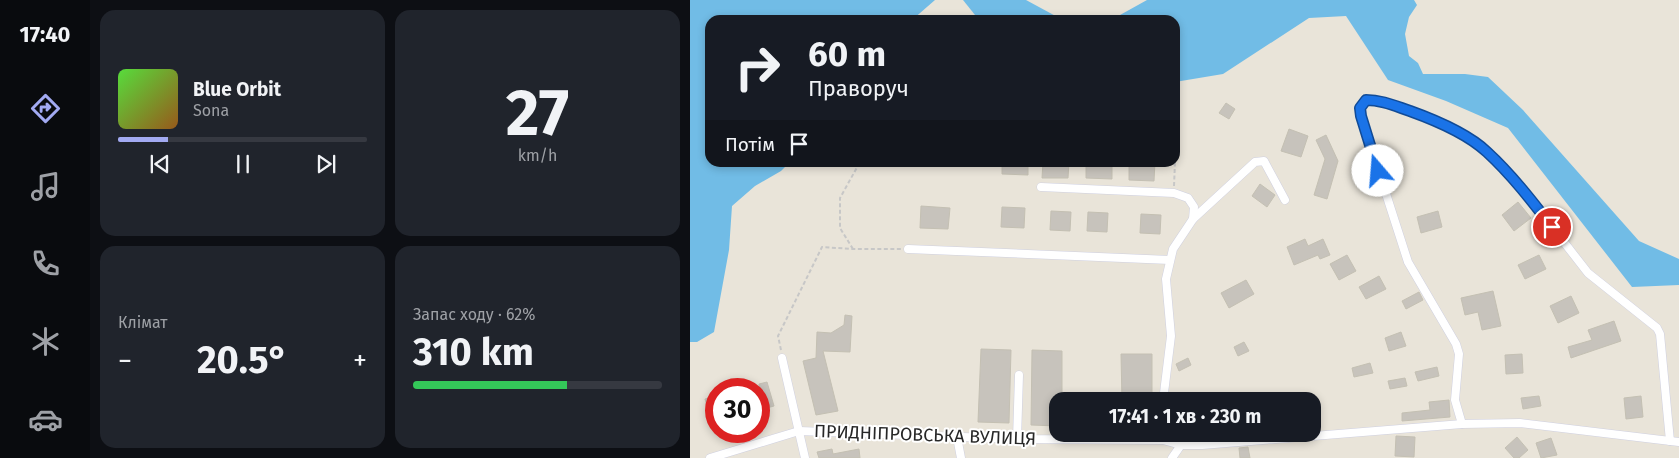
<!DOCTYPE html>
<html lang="uk">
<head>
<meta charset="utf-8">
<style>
	body { margin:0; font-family:"Fira Sans",sans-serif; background:#20242c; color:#f1f3f6; height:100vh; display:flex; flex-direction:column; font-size:19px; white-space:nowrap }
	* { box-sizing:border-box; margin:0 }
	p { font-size:16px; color:#9ea1a6 }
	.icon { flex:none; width:28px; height:28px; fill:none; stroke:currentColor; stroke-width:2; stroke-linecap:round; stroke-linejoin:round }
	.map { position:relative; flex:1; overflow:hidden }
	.details { display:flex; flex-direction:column; gap:10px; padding:10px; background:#0d0f14; width:600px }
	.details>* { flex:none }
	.guide { position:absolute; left:15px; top:15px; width:475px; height:152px; border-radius:15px; box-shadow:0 2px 8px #0003; background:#171b24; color:#f1f3f6; overflow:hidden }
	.speed { position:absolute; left:15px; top:378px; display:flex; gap:10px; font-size:25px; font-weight:700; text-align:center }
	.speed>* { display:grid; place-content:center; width:65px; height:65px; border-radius:50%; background:#171b24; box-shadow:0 2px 8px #0003; line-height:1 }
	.speed .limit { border:8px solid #d22; background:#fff; color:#111 }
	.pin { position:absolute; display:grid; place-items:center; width:42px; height:42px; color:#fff; margin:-21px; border:2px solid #fff; border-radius:50%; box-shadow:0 1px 5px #0007 }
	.me { position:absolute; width:55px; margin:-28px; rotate:342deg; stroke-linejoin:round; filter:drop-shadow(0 0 4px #0008) }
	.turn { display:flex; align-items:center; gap:18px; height:105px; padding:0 20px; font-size:22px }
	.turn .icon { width:65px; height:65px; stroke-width:2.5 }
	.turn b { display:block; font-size:35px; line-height:42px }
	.then { display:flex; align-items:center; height:48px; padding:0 20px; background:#0003; gap:10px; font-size:19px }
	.big { font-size:38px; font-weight:700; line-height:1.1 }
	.details .widget { flex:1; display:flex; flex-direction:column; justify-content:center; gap:8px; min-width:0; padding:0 18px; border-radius:15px; background:#20242c }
	.details .dial { align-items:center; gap:0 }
	.dial b { font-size:65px; line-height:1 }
	.song { display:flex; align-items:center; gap:15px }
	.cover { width:60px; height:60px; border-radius:8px; background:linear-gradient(135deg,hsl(110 70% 55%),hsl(30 70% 35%)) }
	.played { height:5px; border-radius:2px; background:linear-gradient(90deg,#a2aaf2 20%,#363941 20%) }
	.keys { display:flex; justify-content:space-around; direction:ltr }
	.heat { display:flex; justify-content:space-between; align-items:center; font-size:28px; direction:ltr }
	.charge { height:8px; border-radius:4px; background:linear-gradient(90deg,#34c759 62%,#363941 0) }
	.details .tiles { flex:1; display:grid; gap:10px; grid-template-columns:repeat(2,1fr) }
	.trip { position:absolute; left:359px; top:392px; width:272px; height:50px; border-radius:15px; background:#171b24; box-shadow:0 2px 8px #0003; font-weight:700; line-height:50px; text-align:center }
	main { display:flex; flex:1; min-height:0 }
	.tab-bar { display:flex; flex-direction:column; width:90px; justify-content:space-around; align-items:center; background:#090b0e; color:#9ea1a6 }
	.tab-bar .icon { width:35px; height:35px }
	.tab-bar .current { color:#a2aaf2 }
	.tab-bar b { font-size:22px; color:#f1f3f6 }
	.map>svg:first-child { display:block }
	.water { fill:#71bce6 }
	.building { fill:#c7c3bc; stroke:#c4c0b3 }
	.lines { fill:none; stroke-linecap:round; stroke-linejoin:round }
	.minor-casing { stroke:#cfd0e0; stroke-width:9 }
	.path { stroke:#c7c7c7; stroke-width:2; stroke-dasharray:4 2.5; stroke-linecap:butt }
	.minor { stroke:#fff; stroke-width:8 }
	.route-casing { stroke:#114b97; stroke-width:12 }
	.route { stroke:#1a73e8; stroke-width:9 }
	.labels { text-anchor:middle; stroke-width:4; stroke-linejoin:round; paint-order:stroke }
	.street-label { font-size:18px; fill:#272727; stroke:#fff }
</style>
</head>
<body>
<main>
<nav class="tab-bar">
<b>17:40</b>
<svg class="icon current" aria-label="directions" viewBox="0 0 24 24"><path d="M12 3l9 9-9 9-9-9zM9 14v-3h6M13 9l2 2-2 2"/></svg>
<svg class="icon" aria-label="music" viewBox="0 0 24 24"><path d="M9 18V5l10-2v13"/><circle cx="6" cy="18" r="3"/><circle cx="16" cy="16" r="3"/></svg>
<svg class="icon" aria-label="phone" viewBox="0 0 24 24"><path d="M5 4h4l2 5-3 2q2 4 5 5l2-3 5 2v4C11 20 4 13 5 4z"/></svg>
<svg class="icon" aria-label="climate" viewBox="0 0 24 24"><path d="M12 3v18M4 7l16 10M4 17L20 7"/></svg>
<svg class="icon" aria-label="car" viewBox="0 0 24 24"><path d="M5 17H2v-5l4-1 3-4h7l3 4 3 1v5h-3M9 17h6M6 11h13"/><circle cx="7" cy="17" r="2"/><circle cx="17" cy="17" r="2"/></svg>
</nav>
<section class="details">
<div class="tiles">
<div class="widget">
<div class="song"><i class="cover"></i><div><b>Blue Orbit</b><p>Sona</p></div></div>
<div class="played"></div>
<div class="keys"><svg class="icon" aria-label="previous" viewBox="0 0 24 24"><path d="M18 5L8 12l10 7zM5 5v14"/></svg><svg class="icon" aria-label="pause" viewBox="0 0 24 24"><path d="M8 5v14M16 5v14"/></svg><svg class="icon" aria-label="next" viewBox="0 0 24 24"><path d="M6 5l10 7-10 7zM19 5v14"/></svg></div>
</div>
<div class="widget dial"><b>27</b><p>km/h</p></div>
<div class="widget"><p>Клімат</p>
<div class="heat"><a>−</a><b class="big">20.5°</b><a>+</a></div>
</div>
<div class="widget"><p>Запас ходу · 62%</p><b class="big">310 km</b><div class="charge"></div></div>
</div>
</section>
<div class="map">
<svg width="989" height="458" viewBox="0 0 989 458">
	<rect width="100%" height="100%" fill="#e9e4d9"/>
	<!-- water -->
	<g class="water">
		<polygon points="0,0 245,0 222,20 20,20 20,162 99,163 91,171 65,186 42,206 39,250 24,332 7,342 0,342"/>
		<polygon points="273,0 336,0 373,20 289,20"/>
		<polygon points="457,0 724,0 727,5 719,17 715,34 719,56 728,63 733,74 775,74 798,77 833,110 949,241 989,259 989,285 942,287 818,128 756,101 698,80 656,16 619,18 533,74 485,82 485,20 421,20"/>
	</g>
	<!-- building -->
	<g class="building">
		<polygon points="536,103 545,109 539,119 529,113"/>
		<polygon points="599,129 618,136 611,157 591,151"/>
		<polygon points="636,135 648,161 637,199 624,195 635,159 626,140"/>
		<polygon points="312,162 338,162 338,175 312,174"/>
		<polygon points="353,162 379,162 378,178 352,178"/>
		<polygon points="396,162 422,162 422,179 396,178"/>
		<polygon points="439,162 465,162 464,181 439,180"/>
		<polygon points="570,184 585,195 577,207 562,196"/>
		<polygon points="828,202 841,218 824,231 812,215"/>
		<polygon points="231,206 260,208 258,229 230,228"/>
		<polygon points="312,207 335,208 334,228 311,227"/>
		<polygon points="361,211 381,212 380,231 360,230"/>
		<polygon points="748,211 752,227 731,233 727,217"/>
		<polygon points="398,212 418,213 417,232 397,231"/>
		<polygon points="451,214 471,215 470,234 450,233"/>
		<polygon points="615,239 618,246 633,239 640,255 630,259 628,255 604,265 597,247"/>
		<polygon points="657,255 666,271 649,280 640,264"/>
		<polygon points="849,255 856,269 835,279 828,265"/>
		<polygon points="689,276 696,289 676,299 669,287"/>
		<polygon points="556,280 564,294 539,308 531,293"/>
		<polygon points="803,291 811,326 792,330 788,312 775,315 771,298"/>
		<polygon points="729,292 733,300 716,309 712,301"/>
		<polygon points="881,296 889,313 868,323 860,306"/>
		<polygon points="155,315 162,316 160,352 133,351 148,411 126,415 113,361 126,358 127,332 141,333 154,325"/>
		<polygon points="924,321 931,341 881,358 878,347 902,340 898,330"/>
		<polygon points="711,332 716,346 699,351 695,338"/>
		<polygon points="554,342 559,351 548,356 544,347"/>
		<polygon points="291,349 321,350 319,423 288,422"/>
		<polygon points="342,350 372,351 372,398 368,398 368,426 341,425"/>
		<polygon points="431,354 462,354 462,401 432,401"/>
		<polygon points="832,354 833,373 816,374 815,355"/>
		<polygon points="498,358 501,365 489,371 486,364"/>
		<polygon points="680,363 683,373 664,377 662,368"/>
		<polygon points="747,367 749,376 728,381 725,372"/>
		<polygon points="715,378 717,386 700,389 698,381"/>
		<polygon points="77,382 84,406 69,410 69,384"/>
		<polygon points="26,396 26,430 24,430 15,399"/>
		<polygon points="849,396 851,406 833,409 831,398"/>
		<polygon points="951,396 953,417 936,419 934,398"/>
		<polygon points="759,400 760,417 712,421 712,413 740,410 739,402"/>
		<polygon points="706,436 725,437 724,457 705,456"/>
		<polygon points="827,437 838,450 829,458 824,458 815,448"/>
		<polygon points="861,438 867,455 851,458 846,443"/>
		<polygon points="558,447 560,458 550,458 549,448"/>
		<polygon points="142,449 143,454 169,449 170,458 129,458 127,452"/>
	</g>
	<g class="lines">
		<!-- minor casing -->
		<g class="minor-casing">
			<g id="minor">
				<polyline points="351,187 484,193 498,198 504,207 503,219 483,249 476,279 481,336 473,401"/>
				<polyline points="503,219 565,162 574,161 595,200"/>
				<polyline points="218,249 480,260"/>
				<polyline points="92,358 115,458"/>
				<polyline points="772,424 765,400 769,354 766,344 718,262 671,116 670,107 676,100 688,100 745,120 784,142 797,151 838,196 898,273 967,328 970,334 980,441"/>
				<polyline points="267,437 271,458"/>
				<polyline points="327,439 329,375"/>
				<polyline points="20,458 109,431 327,439 473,440 491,445 512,445 772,424 830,423 989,442"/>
				<polyline points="482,458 491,445"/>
			</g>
		</g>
		<!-- path -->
		<g class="path">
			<polyline points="485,113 485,156"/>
			<polyline points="484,186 485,162"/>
			<polyline points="163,249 150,228 150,198 170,162"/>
			<polyline points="91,350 88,336 132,247 163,249 211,249"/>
		</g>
		<!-- minor -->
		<use href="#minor" class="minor"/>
	</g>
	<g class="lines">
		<!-- route casing -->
		<g class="route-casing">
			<path id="route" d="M688,171L671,116L670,108L676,100C692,100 705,106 720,111C745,120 777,133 797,152C821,174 842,201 862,227"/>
		</g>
		<!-- route -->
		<use href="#route" class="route"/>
	</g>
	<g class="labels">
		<!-- street labels -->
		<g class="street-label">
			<text transform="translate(235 435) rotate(2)" y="6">ПРИДНІПРОВСЬКА ВУЛИЦЯ</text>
		</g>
	</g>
</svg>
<div class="speed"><div class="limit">30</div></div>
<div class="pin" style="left:862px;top:227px;background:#d93025"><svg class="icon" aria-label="arrive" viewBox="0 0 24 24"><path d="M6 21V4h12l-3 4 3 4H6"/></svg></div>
<svg class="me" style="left:688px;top:171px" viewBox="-20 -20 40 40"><circle r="19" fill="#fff"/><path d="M0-13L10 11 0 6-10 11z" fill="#1a73e8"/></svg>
<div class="trip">17:41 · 1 хв · 230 m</div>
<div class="guide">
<div class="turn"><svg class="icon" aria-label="right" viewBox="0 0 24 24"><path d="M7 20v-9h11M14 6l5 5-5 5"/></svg><div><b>60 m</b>Праворуч</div></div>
<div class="then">Потім<svg class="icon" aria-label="arrive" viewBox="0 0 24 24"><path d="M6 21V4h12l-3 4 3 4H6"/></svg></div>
</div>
</div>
</main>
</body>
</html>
